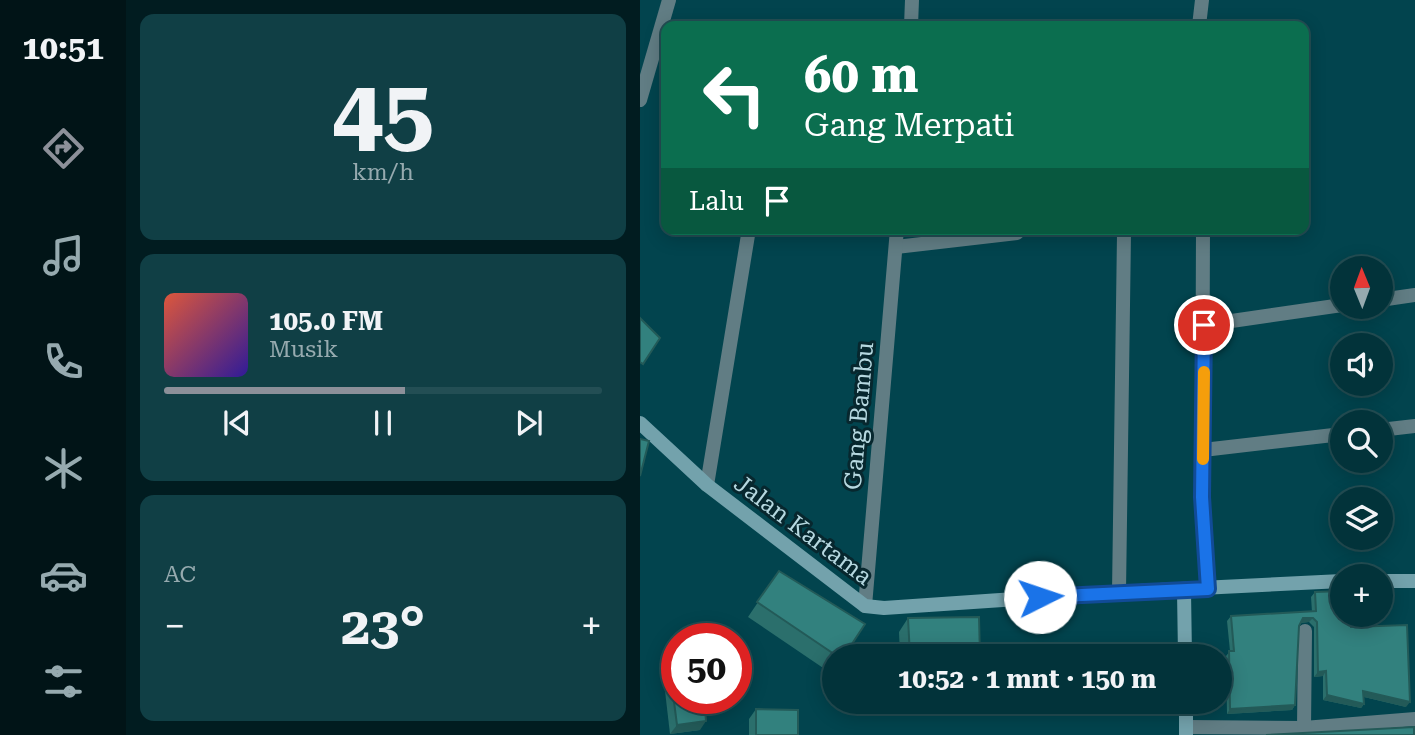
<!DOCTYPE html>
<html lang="id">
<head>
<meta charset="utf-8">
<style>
	body { margin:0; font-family:"Roboto Serif",serif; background:#103f45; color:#f1f3f6; height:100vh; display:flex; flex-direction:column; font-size:26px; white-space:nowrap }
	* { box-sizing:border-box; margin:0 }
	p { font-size:23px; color:#96aaaf }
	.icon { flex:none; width:38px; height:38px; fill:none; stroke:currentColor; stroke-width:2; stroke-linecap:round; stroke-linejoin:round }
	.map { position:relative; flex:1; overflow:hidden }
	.sheet { display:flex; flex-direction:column; gap:14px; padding:14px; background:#011c20; width:514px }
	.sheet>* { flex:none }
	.top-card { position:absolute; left:21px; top:21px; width:648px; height:214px; border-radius:14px; box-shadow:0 4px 18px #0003,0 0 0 2px #234e54; background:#0b6e4f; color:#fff; overflow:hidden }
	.needle { width:46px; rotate:359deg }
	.fabs { position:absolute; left:690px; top:256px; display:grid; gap:14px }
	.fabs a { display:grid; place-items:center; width:63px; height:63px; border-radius:50%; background:#02333a; box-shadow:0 4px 18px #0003,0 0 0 2px #234e54; font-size:35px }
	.speed { position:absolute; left:21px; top:623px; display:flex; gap:14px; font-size:35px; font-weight:700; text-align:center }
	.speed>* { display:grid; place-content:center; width:91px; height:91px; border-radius:50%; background:#02333a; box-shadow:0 4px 18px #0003,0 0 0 2px #234e54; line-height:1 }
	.speed .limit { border:10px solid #d22; background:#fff; color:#111 }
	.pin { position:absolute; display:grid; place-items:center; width:60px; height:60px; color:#fff; margin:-30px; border:4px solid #fff; border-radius:50%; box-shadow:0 2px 7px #0007 }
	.me { position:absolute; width:77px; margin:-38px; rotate:86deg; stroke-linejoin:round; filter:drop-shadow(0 0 5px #0008) }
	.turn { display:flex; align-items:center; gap:24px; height:147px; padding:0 28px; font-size:32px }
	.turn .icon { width:91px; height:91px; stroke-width:2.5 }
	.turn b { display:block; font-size:49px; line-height:60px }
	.then { display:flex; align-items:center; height:66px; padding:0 28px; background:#0003; gap:14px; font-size:26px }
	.big { font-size:52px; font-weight:700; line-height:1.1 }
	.sheet .card { flex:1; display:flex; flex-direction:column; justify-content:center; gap:10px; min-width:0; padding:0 24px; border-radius:14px; background:#103f45 }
	.sheet .dial { align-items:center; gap:0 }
	.dial b { font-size:91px; line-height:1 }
	.song { display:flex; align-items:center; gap:21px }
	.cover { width:84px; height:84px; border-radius:10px; background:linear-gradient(135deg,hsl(10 70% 55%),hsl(250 70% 35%)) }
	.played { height:7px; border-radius:4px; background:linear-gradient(90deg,#8c9099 55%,#234e54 55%) }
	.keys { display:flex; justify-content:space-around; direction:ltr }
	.heat { display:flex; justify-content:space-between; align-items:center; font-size:38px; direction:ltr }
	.trip { position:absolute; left:182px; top:644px; width:410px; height:70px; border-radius:35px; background:#02333a; box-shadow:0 4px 18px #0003,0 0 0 2px #234e54; font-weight:700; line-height:70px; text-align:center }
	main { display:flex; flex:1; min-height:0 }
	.dock { display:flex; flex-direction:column; width:126px; justify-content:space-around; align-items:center; background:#011417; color:#96aaaf }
	.dock .icon { width:49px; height:49px }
	.dock .selected { color:#8c9099 }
	.dock b { font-size:32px; color:#f1f3f6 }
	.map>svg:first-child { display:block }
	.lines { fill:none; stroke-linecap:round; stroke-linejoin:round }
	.street { stroke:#617d84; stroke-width:14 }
	.secondary { stroke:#73a2ac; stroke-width:14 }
	.wall { fill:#2b6f6c }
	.shaded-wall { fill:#235a58 }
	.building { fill:#32817e; stroke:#235a58; stroke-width:2 }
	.route-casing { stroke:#114b97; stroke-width:18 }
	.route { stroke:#1a73e8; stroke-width:12 }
	.slow { stroke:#f59e0b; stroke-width:12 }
	.labels { text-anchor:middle; stroke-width:6; stroke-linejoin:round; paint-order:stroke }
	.street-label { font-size:24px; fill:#b6d8e0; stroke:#07272e }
</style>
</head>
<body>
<main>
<nav class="dock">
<b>10:51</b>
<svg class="icon selected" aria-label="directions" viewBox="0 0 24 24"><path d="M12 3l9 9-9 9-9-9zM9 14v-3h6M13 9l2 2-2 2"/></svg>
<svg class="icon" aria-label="music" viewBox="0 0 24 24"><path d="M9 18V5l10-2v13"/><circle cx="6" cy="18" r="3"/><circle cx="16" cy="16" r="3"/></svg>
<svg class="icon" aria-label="phone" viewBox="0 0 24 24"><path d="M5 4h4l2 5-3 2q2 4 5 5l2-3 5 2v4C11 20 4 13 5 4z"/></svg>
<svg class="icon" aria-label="climate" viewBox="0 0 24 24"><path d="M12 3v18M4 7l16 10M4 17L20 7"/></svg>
<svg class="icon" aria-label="car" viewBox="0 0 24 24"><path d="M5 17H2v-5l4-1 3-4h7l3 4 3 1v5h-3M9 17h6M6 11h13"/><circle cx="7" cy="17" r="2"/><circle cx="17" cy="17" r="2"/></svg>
<svg class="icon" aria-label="filters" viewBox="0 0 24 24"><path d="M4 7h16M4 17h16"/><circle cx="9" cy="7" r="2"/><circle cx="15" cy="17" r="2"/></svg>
</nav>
<section class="sheet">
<div class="card dial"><b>45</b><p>km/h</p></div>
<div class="card">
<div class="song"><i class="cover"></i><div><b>105.0 FM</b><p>Musik</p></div></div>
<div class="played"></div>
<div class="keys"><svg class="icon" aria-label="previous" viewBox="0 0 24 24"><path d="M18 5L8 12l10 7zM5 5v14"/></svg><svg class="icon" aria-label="pause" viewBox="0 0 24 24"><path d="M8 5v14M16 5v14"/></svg><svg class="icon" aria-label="next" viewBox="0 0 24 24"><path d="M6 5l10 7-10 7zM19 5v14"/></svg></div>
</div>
<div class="card"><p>AC</p>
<div class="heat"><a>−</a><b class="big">23°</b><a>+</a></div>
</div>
</section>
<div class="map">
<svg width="775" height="735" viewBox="0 0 775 735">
	<rect width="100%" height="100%" fill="#02444e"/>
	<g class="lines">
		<!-- street -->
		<g class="street">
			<polyline points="271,26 272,0"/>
			<polyline points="559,26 562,0"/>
			<polyline points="0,100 29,0"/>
			<polyline points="563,229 562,497 568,588"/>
			<polyline points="256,247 377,233"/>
			<polyline points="740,300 775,295"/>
			<polyline points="564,325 702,305"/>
			<polyline points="740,430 775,426"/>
			<polyline points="563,450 702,434"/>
			<polyline points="67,485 109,229"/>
			<polyline points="479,592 484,234"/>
			<polyline points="225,606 257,229"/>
			<polyline points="547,727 664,728 775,719"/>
			<polyline points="664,728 665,631"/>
		</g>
		<!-- secondary -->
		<g class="secondary">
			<polyline points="0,423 67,485 225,606 244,608 479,592 702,581"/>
			<polyline points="740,581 775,581"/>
			<polyline points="544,591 545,656"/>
			<polyline points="546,735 546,702"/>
		</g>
	</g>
	<!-- wall -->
	<g class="wall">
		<polygon points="139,571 204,656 194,656 194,670 192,674 108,617"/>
		<polygon points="675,592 711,627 766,707 724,697 724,704 721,708 683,700 683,676 674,677 674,627 669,622 660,623 659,626 655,705 652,710 587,714 586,656 590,651 587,621 591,616 672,612 671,597"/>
		<polygon points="268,618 340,656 260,656 259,632"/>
		<polygon points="28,655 60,730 30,734 22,665"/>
		<polygon points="116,709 158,735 109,735 109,719"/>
	</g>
	<!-- shaded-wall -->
	<g class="shaded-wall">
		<polygon points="663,618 673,618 669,622 660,623"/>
		<polygon points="686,671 683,676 674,677 678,672"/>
		<polygon points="723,691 770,702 766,707 720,696"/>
		<polygon points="687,695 724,704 721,708 683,700"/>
		<polygon points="655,705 652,710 587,714 590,709"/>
		<polygon points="66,721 60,730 30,734 37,725"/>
	</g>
	<!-- building -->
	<g class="building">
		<polygon points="0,318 20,338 3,364 0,362"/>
		<polygon points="0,439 9,441 0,476"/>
		<polygon points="139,571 225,624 204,656 197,656 117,602"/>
		<polygon points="702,591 702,614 710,614 711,627 767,625 770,702 723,691 724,704 687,695 686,671 678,672 677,622 673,618 663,618 659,626 655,705 590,709 589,651 594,651 591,616 676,611 675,592"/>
		<polygon points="339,617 340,656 270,656 268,618"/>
		<polygon points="37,654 37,698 64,698 66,721 37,725 28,655"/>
		<polygon points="116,709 158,710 158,735 116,735"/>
		<polygon points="774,727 774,735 626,735"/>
	</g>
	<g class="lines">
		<!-- route casing -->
		<g class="route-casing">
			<polyline id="route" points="400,597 568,589 562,497 564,325"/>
		</g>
		<!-- route -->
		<use href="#route" class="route"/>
		<!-- slow -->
		<polyline class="slow" points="563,459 564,372"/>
	</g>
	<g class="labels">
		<!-- street labels -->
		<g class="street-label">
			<text transform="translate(219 416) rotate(-85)" y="8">Gang Bambu</text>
			<text transform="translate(163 530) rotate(37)" y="8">Jalan Kartama</text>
		</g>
	</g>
</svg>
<div class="fabs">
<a><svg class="needle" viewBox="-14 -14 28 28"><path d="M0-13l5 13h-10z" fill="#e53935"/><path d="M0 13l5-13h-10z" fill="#96aaaf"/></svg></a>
<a><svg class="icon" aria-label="sound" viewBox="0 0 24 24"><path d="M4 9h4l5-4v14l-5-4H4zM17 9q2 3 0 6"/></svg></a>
<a><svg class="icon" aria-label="search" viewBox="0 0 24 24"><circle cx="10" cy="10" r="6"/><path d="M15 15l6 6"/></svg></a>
<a><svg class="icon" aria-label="layers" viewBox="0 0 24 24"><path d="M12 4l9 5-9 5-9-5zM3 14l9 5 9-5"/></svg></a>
<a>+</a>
</div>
<div class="speed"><div class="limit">50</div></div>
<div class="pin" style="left:564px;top:325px;background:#d93025"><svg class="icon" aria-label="arrive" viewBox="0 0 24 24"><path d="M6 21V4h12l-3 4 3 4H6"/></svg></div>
<svg class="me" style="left:400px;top:597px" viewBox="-20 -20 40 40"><circle r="19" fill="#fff"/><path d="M0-13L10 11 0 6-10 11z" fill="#1a73e8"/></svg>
<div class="trip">10:52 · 1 mnt · 150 m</div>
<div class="top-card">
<div class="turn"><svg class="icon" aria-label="left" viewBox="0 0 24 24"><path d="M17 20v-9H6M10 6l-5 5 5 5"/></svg><div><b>60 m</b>Gang Merpati</div></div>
<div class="then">Lalu<svg class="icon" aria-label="arrive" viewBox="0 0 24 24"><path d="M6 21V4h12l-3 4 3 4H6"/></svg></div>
</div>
</div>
</main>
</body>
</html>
